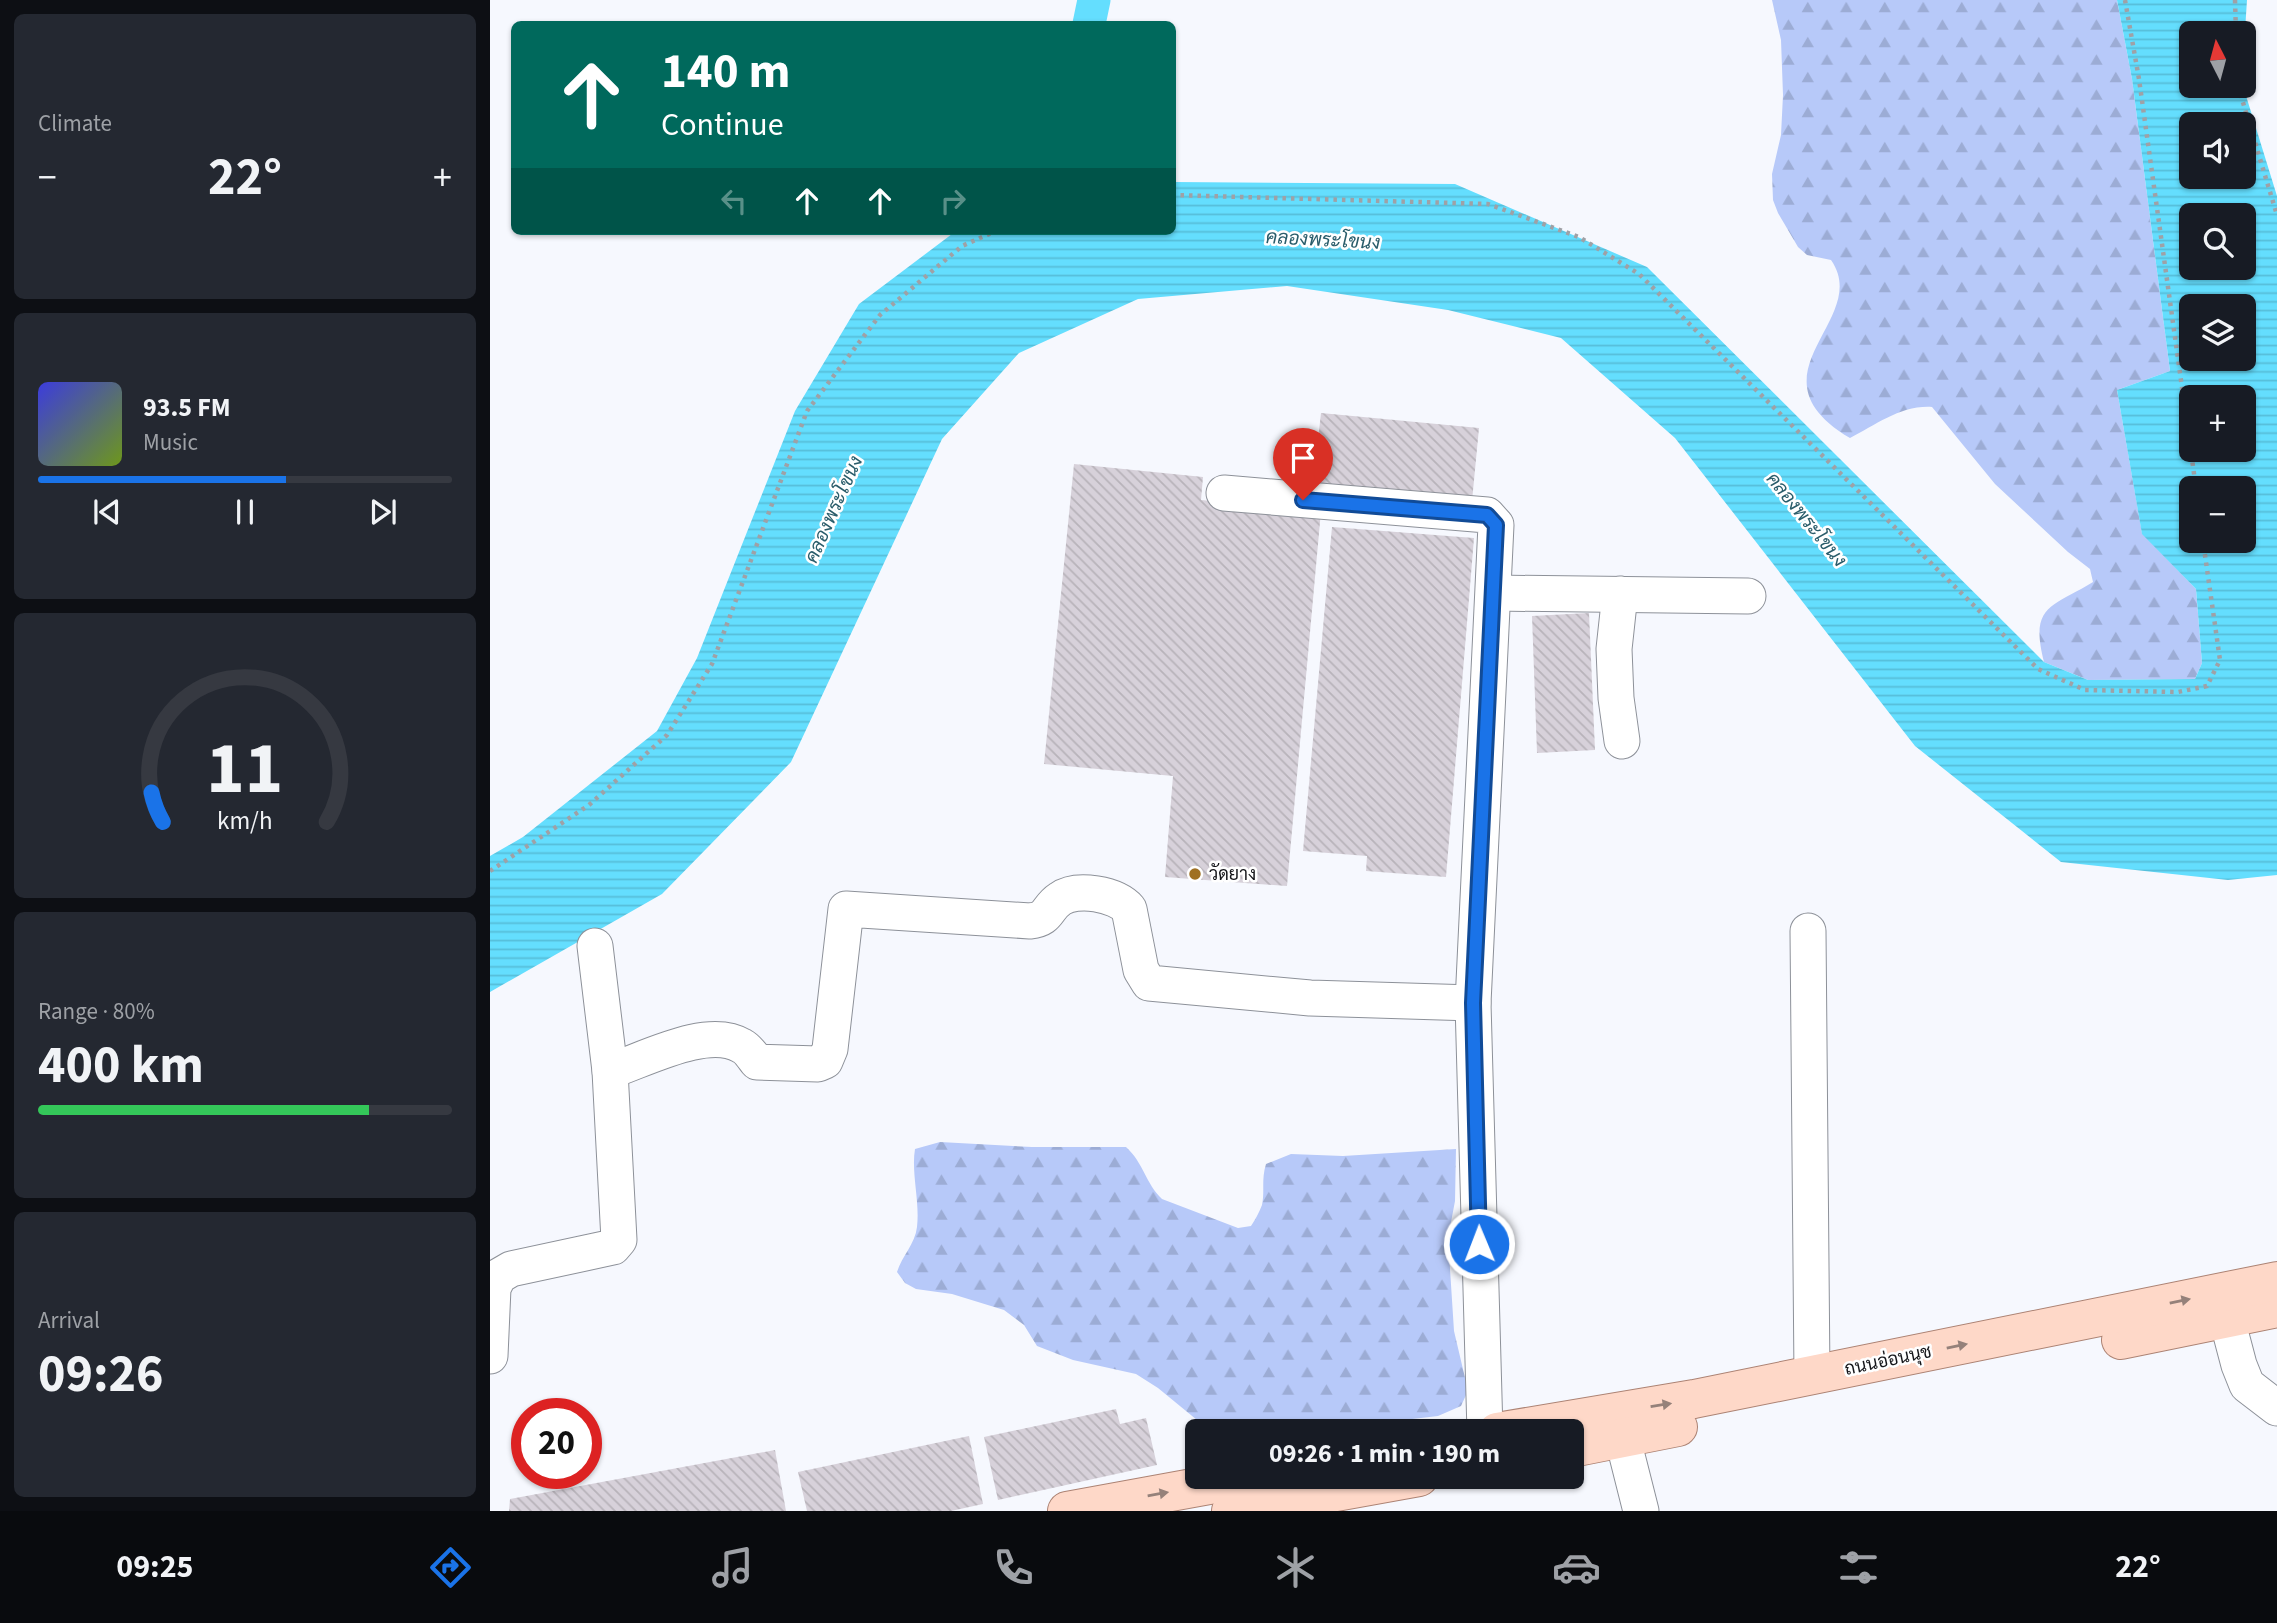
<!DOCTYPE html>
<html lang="en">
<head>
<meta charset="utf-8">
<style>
	body { margin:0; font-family:"Source Sans 3",Sarabun,sans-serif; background:#242831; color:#f1f3f6; height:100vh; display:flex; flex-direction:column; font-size:26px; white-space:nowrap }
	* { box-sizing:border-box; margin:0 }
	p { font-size:23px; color:#9ea1a6 }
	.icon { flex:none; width:38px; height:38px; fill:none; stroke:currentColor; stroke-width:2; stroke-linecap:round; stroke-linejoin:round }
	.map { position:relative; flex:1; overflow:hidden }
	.sheet { display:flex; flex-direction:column; gap:14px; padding:14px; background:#0d0f14; width:490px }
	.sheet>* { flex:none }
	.top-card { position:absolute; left:21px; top:21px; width:665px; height:214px; border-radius:10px; box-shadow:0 2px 5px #0004; background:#00695c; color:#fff; overflow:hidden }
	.needle { width:46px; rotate:354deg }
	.controls { position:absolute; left:1689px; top:21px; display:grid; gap:14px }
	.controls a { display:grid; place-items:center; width:77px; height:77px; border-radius:10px; background:#171b24; box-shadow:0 2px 5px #0004; font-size:35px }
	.speed { position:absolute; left:21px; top:1398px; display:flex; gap:14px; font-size:35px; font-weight:700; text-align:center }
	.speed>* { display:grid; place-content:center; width:91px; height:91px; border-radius:50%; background:#171b24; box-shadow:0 2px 5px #0004; line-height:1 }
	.speed .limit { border:10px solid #d22; background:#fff; color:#111 }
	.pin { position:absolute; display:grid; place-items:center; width:60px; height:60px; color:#fff; margin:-72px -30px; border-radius:50% 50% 50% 0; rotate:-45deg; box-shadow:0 0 7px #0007 }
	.pin .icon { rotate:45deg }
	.me { position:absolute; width:77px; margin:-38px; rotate:359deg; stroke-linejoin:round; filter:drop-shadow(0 0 5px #0008) }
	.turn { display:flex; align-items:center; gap:24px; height:147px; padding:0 35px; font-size:32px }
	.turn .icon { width:91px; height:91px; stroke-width:2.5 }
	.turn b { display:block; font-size:49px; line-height:60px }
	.lanes { display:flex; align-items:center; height:66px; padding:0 35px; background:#0003; justify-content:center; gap:35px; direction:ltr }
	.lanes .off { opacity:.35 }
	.big { font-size:52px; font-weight:700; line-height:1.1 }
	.sheet .tile { flex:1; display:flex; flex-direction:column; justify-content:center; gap:10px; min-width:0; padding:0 24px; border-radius:10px; background:#242831 }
	.sheet .dial { align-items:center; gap:0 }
	.dial svg { height:182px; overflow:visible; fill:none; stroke:#363941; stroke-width:7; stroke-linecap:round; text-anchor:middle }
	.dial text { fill:#f1f3f6; stroke:none }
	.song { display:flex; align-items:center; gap:21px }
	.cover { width:84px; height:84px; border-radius:10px; background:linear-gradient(135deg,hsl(240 70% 55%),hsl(80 70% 35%)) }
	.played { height:7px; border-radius:4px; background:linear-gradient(90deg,#1a73e8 60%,#363941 60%) }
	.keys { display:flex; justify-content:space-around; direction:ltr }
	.heat { display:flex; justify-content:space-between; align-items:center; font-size:38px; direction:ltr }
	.charge { height:10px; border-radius:5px; background:linear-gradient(90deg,#34c759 80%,#363941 0) }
	.trip { position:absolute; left:695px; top:1419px; width:399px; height:70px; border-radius:10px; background:#171b24; box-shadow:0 2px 5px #0004; font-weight:700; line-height:70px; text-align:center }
	.tabs { display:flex; height:112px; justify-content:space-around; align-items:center; background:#090b0e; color:#9ea1a6 }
	.tabs .icon { width:49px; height:49px }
	.tabs .selected { color:#1a73e8 }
	.tabs b { font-size:32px; color:#f1f3f6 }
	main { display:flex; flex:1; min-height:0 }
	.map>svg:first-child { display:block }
	.forest { fill:url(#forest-firs) }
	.water { fill:url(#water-rules); fill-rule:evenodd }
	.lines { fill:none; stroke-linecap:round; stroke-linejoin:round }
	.canal { stroke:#64defe; stroke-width:33 }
	.building { fill:url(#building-back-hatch) }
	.minor-casing { stroke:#8d9199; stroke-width:37 }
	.major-casing { stroke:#ac8374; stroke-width:40 }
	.path { stroke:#9fa1a6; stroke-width:4.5; stroke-dasharray:3.5 5; stroke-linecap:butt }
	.minor { stroke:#fff; stroke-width:35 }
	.major { stroke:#fed8c8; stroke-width:38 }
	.oneway { fill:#95817a }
	.route-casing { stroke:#114b97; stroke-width:18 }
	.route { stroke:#1a73e8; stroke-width:12 }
	.poi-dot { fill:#9f7023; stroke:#fff; stroke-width:2.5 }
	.labels { text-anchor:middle; stroke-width:5; stroke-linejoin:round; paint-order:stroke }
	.poi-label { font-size:18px; fill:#15161a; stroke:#fff; text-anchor:start }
	.street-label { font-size:18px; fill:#15161a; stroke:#fff }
	.water-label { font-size:19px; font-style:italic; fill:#2a5d6b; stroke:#fff }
</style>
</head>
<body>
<main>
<section class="sheet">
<div class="tile"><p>Climate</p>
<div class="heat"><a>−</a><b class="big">22°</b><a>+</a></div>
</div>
<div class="tile">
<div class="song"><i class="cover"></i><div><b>93.5 FM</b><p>Music</p></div></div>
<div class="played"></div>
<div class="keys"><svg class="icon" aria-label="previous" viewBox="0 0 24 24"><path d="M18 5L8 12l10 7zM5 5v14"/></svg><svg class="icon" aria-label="pause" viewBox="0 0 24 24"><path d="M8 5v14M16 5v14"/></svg><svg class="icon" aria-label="next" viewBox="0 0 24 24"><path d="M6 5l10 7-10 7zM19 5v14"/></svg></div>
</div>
<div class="tile dial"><svg viewBox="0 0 100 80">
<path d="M14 69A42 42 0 1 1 86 69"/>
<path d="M14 69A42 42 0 0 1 9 56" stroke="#1a73e8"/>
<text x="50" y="56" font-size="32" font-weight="700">11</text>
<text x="50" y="72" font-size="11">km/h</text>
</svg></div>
<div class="tile"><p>Range · 80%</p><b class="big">400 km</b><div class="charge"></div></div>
<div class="tile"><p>Arrival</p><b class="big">09:26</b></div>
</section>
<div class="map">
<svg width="1787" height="1511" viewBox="0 0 1787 1511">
	<defs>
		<pattern id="forest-firs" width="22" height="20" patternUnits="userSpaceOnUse" patternTransform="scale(1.75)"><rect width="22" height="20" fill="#b7c9f9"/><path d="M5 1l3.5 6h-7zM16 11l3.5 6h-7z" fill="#9cacd5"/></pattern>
		<pattern id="water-rules" width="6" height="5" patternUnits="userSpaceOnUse" patternTransform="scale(1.75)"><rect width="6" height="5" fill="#64defe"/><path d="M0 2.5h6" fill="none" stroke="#56bed9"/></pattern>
		<pattern id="building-back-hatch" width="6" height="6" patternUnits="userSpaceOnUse" patternTransform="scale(1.75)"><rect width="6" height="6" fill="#d7d1da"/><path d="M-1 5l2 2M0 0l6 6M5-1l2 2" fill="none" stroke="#b8b3ba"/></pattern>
	</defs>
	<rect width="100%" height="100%" fill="#f6f8fe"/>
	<!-- forest -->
	<g class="forest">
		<path d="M1282,0H1627L1642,79L1680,371L1627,390L1652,533L1706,589L1712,663L1705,679L1598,680L1554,662C1539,604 1563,607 1603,582L1600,569L1578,552L1505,484L1442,407C1411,405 1386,425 1360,438C1253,374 1383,320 1341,260L1317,255L1308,247L1288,213L1283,200L1282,174L1291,135L1293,95L1291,40Z"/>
		<path d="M450,1142L542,1147H636C653,1162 656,1184 672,1199L748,1228L761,1226C765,1220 769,1213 772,1205C775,1191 771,1180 776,1164L801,1154L853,1156L966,1149L965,1201L958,1238L964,1331L976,1382V1395L971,1406L948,1416L845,1428L779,1422L763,1431L731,1430L707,1420L668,1388L646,1374L583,1360L547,1346L534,1325L514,1310L462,1294L426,1289L415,1283L407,1272C412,1256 425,1244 427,1227C430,1201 421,1173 425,1149Z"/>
	</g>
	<!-- water -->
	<path class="water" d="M1627,0H1757L1754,46V33H1701V86H1753L1787,196V875L1738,880L1571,862L1425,746L1185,438L1071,338L958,310L797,286L648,299L529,353L452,439L301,762L172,894L0,992V856L33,837L167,731L207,658L305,411L369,304L466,231H682L683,182L965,184L1157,267L1554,662L1598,680L1705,679L1712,663L1706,589L1652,534L1627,390L1680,371L1642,79ZM1701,124H1754V177H1701ZM1701,215H1754V268H1701ZM1701,306H1754V359H1701ZM1701,397H1754V450H1701ZM1701,488H1754V541H1701Z"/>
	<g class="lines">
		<!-- canal -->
		<polyline class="canal" points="599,24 604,0"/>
	</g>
	<!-- building -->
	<g class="building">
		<polygon points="831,413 989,428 982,501 823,485"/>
		<polygon points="584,464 713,477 711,500 831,511 797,886 675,877 683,776 554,764"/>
		<polygon points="842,527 984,538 956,877 876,871 877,856 813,851"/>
		<polygon points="1099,613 1105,750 1047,753 1042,616"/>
		<polygon points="626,1409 630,1424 656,1418 667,1465 508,1500 494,1437"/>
		<polygon points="479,1436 493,1504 461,1511 317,1511 308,1472"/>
		<polygon points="285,1450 296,1511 19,1511 20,1499"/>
	</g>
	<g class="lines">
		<!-- minor casing -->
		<g class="minor-casing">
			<g id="minor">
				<polyline points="734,493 997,515 1006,525 983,1003 995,1432"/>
				<polyline points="1004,593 1258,596"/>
				<polyline points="1130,594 1124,649 1126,698 1132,741"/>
				<polyline points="1318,931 1322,1376"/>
				<path d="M120,1071C154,1060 218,1025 252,1046C258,1049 263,1057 267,1062L328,1064L335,1061L340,1049L356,909L540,921C560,919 556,908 570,899C587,887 626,894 639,909L651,970L659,983L820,998L983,1003"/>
				<polyline points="1730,1293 1749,1365 1757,1385 1787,1408"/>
				<polyline points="0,1356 3,1288 9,1276 21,1269 123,1247 129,1240 120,1071 105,946"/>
				<polyline points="1126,1412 1151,1511"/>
			</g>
		</g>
		<!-- major casing -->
		<g class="major-casing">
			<g id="major">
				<polyline points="1631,1340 1787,1308"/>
				<polyline points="1007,1432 1204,1399 1787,1281"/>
				<polyline points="1082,1448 1188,1427"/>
				<polyline points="577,1511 763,1477"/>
				<polyline points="741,1511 929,1477"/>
			</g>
		</g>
		<!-- path -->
		<g class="path">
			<polyline points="1635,0 1649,79 1706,488"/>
			<polyline points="1745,0 1746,33"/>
			<polyline points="1748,86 1787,215"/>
			<polyline points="682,195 998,204 1089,237 1149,274 1548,669 1595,690 1688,692 1717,686 1730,660 1713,541"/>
			<polyline points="0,871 99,805 177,735 222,664 317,411 390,315 472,246 506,231"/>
		</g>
		<!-- minor -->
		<use href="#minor" class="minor"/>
		<!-- major -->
		<use href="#major" class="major"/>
	</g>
	<!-- one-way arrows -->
	<defs><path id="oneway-solid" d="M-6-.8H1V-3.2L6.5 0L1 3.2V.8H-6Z" transform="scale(1.75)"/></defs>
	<g class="oneway">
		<use href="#oneway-solid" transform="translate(1690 1301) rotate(-12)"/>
		<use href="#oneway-solid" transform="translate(1467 1346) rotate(-12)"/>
		<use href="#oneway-solid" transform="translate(1171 1405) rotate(-9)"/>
		<use href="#oneway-solid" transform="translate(668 1494) rotate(-10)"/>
	</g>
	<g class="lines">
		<!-- route casing -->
		<g class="route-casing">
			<polyline id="route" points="813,500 997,515 1006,525 983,1003 989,1244"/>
		</g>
		<!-- route -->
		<use href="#route" class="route"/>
	</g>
	<!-- markers -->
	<circle class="poi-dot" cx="705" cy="874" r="7"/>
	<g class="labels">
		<!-- poi labels -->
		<g class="poi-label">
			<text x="719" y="880">วัดยาง</text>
		</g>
		<!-- street labels -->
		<g class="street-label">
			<text transform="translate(1398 1360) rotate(-12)" y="6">ถนนอ่อนนุช</text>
		</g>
		<!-- water labels -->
		<g class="water-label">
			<text transform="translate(833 239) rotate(3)" y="7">คลองพระโขนง</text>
			<text transform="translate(343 509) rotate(-66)" y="7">คลองพระโขนง</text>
			<text transform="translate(1317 519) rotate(51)" y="7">คลองพระโขนง</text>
		</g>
	</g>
</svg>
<div class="controls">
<a><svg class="needle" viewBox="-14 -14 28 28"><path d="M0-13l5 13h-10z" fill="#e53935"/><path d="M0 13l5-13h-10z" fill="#9ea1a6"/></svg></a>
<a><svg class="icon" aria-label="sound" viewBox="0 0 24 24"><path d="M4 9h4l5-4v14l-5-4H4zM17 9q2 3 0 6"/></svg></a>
<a><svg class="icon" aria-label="search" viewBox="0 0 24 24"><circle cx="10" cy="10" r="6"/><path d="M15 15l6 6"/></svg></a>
<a><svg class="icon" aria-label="layers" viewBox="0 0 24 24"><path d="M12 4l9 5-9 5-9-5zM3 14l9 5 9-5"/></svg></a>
<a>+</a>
<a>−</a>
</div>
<div class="speed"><div class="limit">20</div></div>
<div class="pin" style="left:813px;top:500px;background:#d93025"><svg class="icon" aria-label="arrive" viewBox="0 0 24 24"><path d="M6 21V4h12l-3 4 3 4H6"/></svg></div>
<svg class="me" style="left:989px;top:1244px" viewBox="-20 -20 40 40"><circle r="17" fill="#1a73e8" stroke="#fff" stroke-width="3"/><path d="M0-11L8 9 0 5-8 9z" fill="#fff"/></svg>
<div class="trip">09:26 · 1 min · 190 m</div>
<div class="top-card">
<div class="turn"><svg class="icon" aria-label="ahead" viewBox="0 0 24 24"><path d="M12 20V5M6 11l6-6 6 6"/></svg><div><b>140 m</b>Continue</div></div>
<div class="lanes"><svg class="icon off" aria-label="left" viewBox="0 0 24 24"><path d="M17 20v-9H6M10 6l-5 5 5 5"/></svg><svg class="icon" aria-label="ahead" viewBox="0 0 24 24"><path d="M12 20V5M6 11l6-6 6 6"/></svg><svg class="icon" aria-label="ahead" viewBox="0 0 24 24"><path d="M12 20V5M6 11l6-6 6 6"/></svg><svg class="icon off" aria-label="right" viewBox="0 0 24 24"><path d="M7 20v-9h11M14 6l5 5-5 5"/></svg></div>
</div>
</div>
</main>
<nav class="tabs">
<b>09:25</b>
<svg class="icon selected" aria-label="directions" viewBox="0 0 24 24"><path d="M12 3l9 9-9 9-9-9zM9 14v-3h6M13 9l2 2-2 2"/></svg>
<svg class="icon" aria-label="music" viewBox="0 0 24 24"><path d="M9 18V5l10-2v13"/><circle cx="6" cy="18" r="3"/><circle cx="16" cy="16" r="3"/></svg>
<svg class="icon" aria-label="phone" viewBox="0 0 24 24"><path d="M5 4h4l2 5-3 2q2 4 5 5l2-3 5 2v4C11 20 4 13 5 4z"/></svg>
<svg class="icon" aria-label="climate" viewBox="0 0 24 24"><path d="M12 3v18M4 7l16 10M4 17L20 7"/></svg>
<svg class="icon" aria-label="car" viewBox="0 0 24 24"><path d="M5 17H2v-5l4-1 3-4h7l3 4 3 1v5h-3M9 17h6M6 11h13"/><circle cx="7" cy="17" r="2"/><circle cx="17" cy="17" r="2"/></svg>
<svg class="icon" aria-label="filters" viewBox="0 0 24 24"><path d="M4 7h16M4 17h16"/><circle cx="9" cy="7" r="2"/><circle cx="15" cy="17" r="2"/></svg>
<b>22°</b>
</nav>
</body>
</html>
